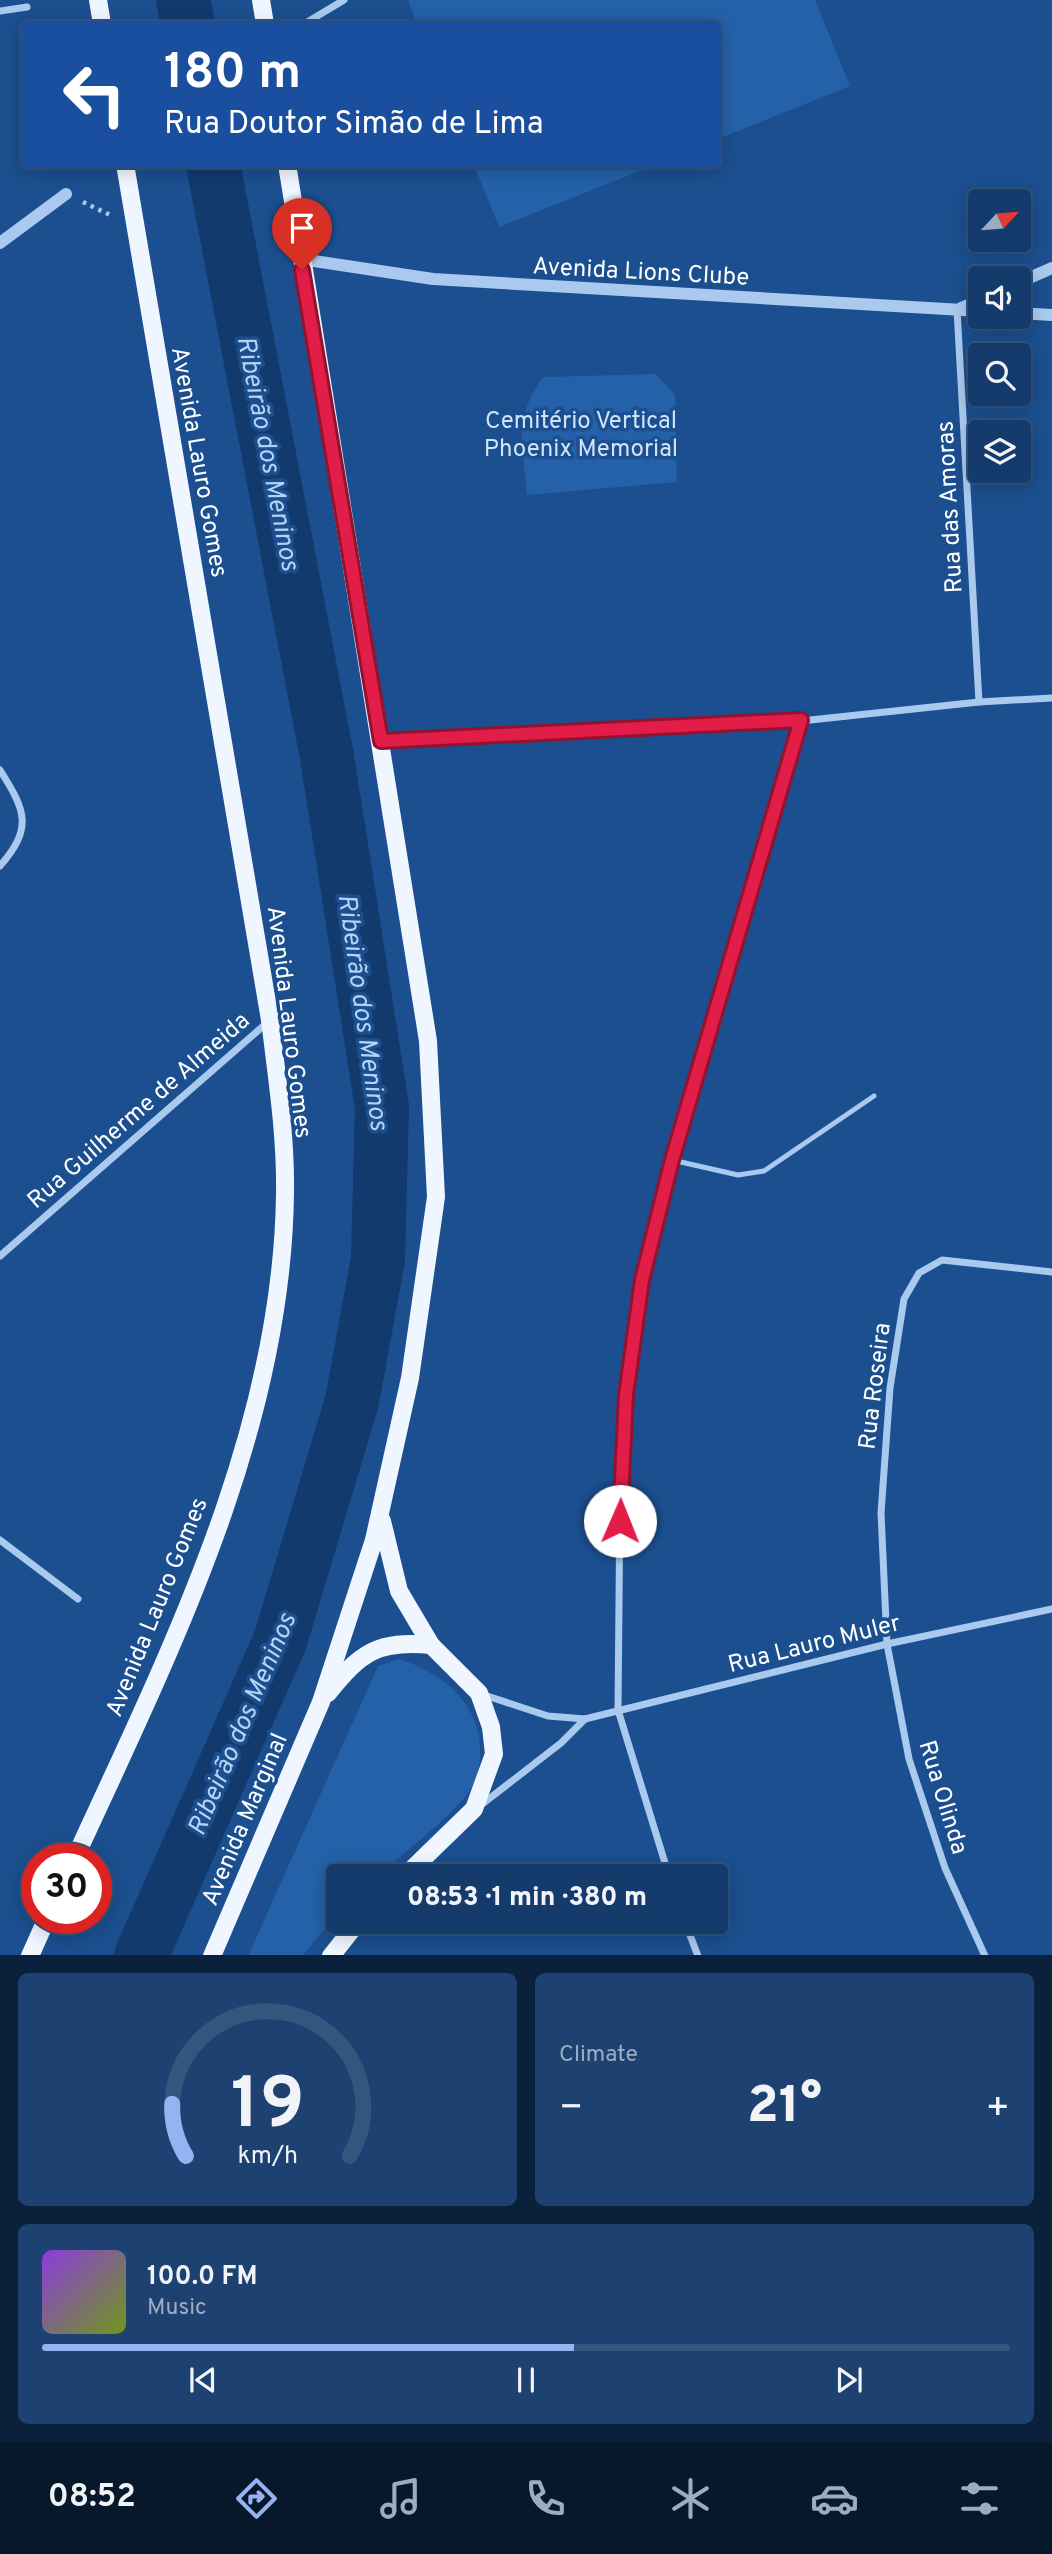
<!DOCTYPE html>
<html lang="en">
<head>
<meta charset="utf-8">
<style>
	body { margin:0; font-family:Overpass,sans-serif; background:#1d4271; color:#f1f3f6; height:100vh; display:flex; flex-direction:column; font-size:26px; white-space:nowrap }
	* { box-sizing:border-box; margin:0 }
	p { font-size:23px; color:#9dadc1 }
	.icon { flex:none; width:38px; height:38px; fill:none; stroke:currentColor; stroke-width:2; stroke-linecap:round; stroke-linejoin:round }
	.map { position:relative; height:1955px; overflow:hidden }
	.panel { display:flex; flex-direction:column; gap:18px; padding:18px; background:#0b203b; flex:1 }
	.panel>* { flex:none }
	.banner { position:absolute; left:21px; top:21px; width:700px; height:147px; border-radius:7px; box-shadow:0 4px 18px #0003,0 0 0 2px #33557e; background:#1a4fa0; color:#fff; overflow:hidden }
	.needle { width:46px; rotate:64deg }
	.fabs { position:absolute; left:968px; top:189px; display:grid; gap:14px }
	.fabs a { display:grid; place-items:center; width:63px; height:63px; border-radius:7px; background:#143b6b; box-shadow:0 4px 18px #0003,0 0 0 2px #33557e; font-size:35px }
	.speed { position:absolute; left:21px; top:1843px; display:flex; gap:14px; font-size:35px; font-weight:700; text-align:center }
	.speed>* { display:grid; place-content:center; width:91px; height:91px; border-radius:50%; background:#143b6b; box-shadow:0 4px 18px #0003,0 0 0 2px #33557e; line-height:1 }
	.speed .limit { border:10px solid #d22; background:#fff; color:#111 }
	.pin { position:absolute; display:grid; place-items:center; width:60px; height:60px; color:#fff; margin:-72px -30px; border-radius:50% 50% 50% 0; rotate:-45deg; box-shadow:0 0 7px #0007 }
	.pin .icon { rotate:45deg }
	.me { position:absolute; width:77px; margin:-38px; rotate:1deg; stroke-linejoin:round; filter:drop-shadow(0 0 5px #0008) }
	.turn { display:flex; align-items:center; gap:24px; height:147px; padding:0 28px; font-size:32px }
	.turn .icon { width:91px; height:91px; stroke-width:2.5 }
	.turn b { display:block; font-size:49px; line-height:60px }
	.big { font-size:52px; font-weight:800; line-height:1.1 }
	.panel .tile { flex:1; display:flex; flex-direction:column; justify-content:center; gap:10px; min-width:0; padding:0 24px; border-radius:10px; background:#1d4271 }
	.panel .dial { align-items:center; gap:0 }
	.dial svg { height:182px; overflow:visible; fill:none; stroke:#33557e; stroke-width:7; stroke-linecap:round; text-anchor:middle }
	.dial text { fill:#f1f3f6; stroke:none }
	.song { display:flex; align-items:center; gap:21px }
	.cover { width:84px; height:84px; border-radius:10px; background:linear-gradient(135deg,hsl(270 70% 55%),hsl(80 70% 35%)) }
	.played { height:7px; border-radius:4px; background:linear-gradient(90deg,#95b2f1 55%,#33557e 55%) }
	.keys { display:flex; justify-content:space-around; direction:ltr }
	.heat { display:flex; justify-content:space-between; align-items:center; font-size:38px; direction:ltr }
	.panel .tiles { flex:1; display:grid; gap:18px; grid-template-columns:1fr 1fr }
	.tile:last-child { grid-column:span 2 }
	.trip { position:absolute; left:326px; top:1864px; width:402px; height:70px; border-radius:7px; background:#143b6b; box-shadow:0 4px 18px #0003,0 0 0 2px #33557e; font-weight:800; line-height:70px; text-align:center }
	.menu { display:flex; height:112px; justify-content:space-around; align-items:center; background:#08182b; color:#9dadc1 }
	.menu .icon { width:49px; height:49px }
	.menu .current { color:#95b2f1 }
	.menu b { font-size:32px; color:#f1f3f6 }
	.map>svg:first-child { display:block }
	.green { fill:#2461a8 }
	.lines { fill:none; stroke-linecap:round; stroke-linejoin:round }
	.river { stroke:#123a6d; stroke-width:54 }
	.path { stroke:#a9c9ee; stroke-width:4.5; stroke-dasharray:3.5 5; stroke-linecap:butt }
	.service { stroke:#a9c9ee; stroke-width:5 }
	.minor { stroke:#a9c9ee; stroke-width:7 }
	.tertiary { stroke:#a9c9ee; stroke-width:12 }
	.primary { stroke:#f0f6ff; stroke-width:18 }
	.route-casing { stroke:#92132f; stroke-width:18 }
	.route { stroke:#e11d48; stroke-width:12 }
	.labels { text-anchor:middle; stroke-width:7; stroke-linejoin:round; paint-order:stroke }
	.street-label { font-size:24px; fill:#fff; stroke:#1b4f8f }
	.park-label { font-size:24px; fill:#cfe3fa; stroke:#1b4f8f }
	.water-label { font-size:26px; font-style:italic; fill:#b5d3f5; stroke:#1b4f8f }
</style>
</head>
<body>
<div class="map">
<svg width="1052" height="1956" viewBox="0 0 1052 1956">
	<rect width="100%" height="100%" fill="#1b4f8f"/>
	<!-- green -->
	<g class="green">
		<polygon points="408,0 815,0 850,86 718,139 718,24 417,24"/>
		<polygon points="474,165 655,165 499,227"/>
		<path d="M656,374L675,395L677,482L527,495C523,446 512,420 543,377Z"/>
		<path d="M399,1659C445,1674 483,1705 480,1757C479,1764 480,1773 477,1779C463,1809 404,1852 378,1876H338V1913L303,1955L248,1956L378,1666Z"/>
	</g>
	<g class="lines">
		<!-- river -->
		<g class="river">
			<polyline points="183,0 188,24"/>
			<polyline points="141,1956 280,1641 352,1401 378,1259 382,1107 327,757 213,164"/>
		</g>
		<!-- path -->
		<polyline class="path" points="83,202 110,215"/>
		<!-- service -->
		<polyline class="service" points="672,1160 738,1175 764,1171 874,1096"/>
		<!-- minor -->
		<g class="minor">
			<polyline points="0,11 27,7"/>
			<polyline points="304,24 344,0"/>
			<polyline points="957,310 979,702"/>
			<polyline points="381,741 801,721 979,702 1052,698"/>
			<path d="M0,770C26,811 33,828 0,866"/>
			<polyline points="0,1256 268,1022"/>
			<polyline points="0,1540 78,1599"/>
			<polyline points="481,1694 548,1716 585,1719 887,1644 1052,1609"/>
			<polyline points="481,1805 561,1743 585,1719"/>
			<polyline points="669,1876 618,1710 620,1495 626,1395 642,1280 672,1160 801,721"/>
			<polyline points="685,1922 698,1956"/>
			<polyline points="985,1956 945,1868 909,1759 887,1644 881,1513 890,1388 904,1299 919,1273 942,1260 1052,1272"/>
		</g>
		<!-- tertiary -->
		<g class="tertiary">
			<polyline points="0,243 66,194"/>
			<polyline points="301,259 433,279 980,311"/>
			<polyline points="1018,283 1052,268"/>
			<polyline points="961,308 980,300"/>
			<polyline points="1018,313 1052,315"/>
		</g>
		<!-- primary -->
		<g class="primary">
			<polyline points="98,0 102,24"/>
			<polyline points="261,0 265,24"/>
			<polyline points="382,1521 399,1591 431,1645 479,1693 491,1727 494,1754 474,1809 405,1876"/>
			<path d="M328,1693C361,1652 378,1640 431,1645"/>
			<path d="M75,1858C171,1649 282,1430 285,1194C286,1136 277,1078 270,1020L125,164"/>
			<polyline points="30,1956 47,1918"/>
			<polyline points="212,1956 321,1702 374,1540 410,1378 436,1197 428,1041 287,164"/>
			<polyline points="331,1956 358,1922"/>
		</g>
	</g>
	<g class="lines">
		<!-- route casing -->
		<g class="route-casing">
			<polyline id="route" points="302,270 381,741 801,720 672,1160 642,1280 626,1395 620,1521"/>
		</g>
		<!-- route -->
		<use href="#route" class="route"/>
	</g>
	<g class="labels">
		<!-- street labels -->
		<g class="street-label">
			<text transform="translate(641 271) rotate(3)" y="8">Avenida Lions Clube</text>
			<text transform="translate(200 462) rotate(80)" y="8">Avenida Lauro Gomes</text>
			<text transform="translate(949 507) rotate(-93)" y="8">Rua das Amoras</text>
			<text transform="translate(290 1022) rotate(83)" y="8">Avenida Lauro Gomes</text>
			<text transform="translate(138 1110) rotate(-41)" y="8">Rua Guilherme de Almeida</text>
			<text transform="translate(874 1386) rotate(-83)" y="8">Rua Roseira</text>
			<text transform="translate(156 1607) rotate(-68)" y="8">Avenida Lauro Gomes</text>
			<text transform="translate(814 1643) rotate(-14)" y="8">Rua Lauro Muler</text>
			<text transform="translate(944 1797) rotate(73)" y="8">Rua Olinda</text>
			<text transform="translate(244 1819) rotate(-67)" y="8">Avenida Marginal</text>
		</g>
		<!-- park labels -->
		<g class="park-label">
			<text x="581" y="428">Cemitério Vertical<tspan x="581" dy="28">Phoenix Memorial</tspan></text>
		</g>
		<!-- water labels -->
		<g class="water-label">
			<text transform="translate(269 453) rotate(79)" y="9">Ribeirão dos Meninos</text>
			<text transform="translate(364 1012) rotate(82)" y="9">Ribeirão dos Meninos</text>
			<text transform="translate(241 1724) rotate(-67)" y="9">Ribeirão dos Meninos</text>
		</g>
	</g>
</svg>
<div class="fabs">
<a><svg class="needle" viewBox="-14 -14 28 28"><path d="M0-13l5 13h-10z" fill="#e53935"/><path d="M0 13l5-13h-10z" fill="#9dadc1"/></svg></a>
<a><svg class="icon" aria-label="sound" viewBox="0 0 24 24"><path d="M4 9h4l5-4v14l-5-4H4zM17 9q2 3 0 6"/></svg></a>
<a><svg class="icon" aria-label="search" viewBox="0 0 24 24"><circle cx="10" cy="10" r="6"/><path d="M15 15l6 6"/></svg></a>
<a><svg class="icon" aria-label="layers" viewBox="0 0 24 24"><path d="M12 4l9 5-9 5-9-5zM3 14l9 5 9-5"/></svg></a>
</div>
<div class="speed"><div class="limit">30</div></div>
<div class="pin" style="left:302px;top:270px;background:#d93025"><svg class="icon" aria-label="arrive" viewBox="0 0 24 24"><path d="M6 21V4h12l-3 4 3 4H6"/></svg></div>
<svg class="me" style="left:620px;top:1521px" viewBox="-20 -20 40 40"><circle r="19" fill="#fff"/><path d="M0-13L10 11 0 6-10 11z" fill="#e11d48"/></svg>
<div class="trip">08:53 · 1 min · 380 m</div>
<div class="banner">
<div class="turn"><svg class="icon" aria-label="left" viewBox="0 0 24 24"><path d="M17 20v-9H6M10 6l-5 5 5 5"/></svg><div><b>180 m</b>Rua Doutor Simão de Lima</div></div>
</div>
</div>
<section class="panel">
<div class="tiles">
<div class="tile dial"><svg viewBox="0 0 100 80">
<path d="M14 69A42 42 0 1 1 86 69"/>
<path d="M14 69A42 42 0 0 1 8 46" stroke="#95b2f1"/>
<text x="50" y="56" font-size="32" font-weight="700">19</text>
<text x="50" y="72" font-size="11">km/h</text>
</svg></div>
<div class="tile"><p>Climate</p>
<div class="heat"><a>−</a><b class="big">21°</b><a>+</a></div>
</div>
<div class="tile">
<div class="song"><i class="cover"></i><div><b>100.0 FM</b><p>Music</p></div></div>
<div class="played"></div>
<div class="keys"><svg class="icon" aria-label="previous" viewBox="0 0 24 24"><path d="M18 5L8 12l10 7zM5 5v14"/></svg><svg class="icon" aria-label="pause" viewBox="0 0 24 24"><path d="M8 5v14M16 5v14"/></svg><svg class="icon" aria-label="next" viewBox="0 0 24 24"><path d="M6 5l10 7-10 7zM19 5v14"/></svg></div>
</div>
</div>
</section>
<nav class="menu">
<b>08:52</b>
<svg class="icon current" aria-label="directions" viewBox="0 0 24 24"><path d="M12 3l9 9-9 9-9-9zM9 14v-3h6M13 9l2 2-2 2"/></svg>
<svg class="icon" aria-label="music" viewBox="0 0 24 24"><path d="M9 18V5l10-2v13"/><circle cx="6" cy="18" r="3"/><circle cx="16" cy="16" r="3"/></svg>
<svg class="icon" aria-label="phone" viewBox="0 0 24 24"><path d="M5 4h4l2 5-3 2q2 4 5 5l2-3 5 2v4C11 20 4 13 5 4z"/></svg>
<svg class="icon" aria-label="climate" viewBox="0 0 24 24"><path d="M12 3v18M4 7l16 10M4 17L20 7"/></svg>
<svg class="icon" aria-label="car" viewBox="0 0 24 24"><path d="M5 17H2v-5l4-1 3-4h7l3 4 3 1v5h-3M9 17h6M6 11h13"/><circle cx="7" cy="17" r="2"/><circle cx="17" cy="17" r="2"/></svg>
<svg class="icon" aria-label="filters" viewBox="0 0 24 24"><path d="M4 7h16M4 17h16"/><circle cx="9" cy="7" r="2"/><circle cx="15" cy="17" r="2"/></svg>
</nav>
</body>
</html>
